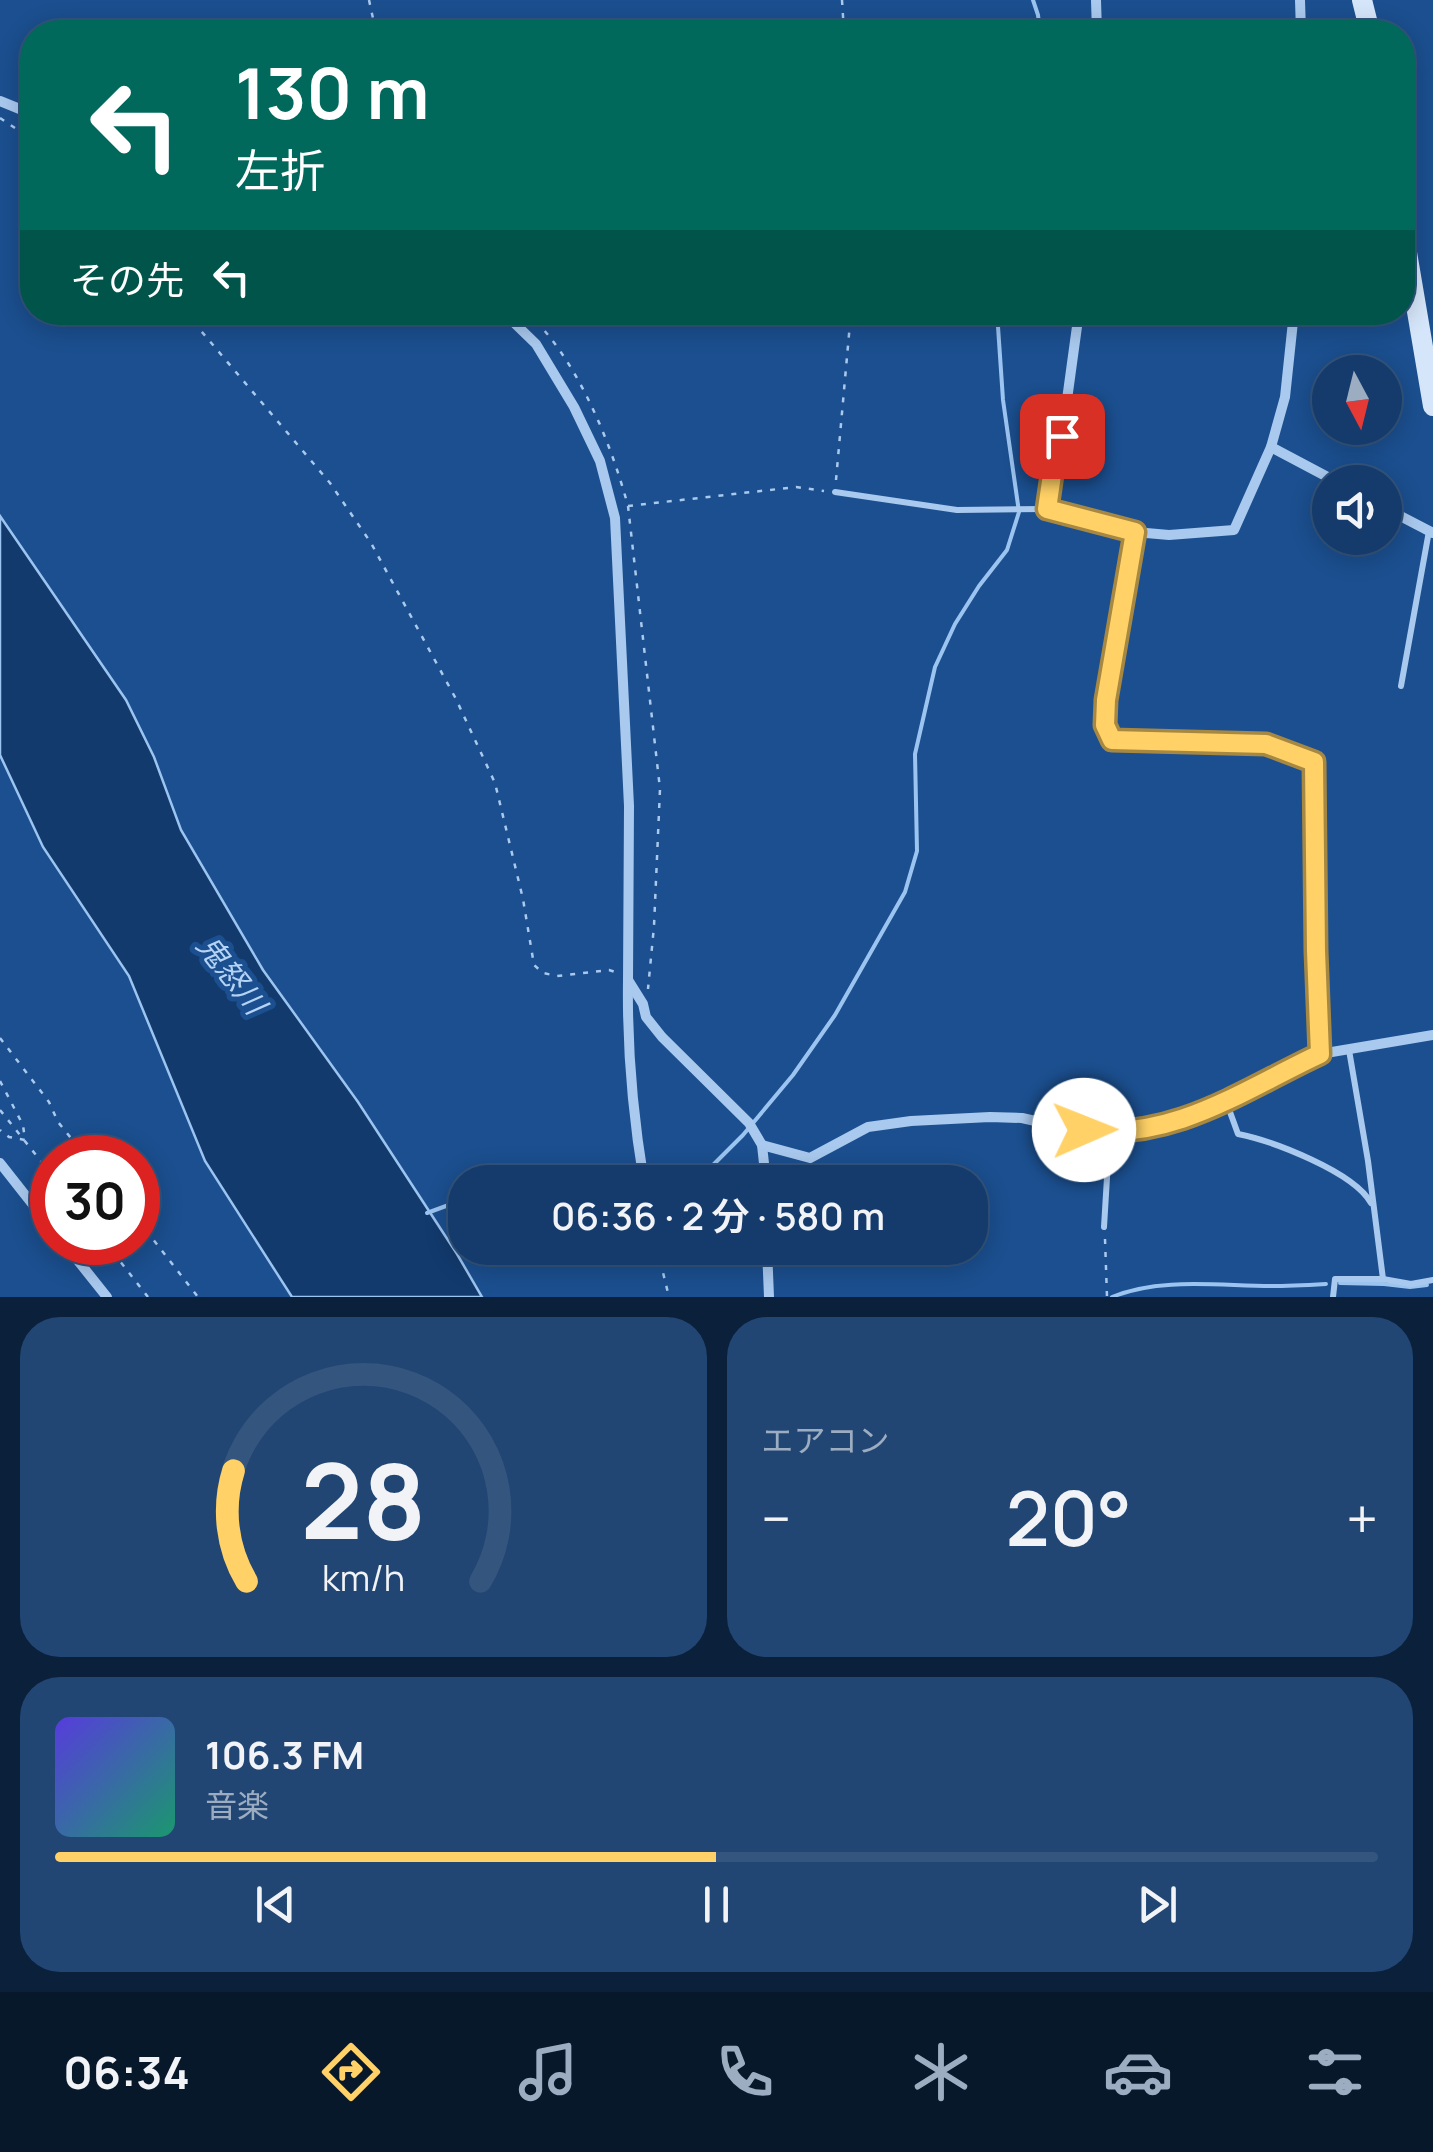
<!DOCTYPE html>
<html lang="ja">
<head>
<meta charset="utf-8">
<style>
	body { margin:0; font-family:Manrope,"Noto Sans JP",sans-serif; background:#214673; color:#f1f3f6; height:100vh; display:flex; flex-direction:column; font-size:38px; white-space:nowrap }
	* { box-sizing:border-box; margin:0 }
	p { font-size:32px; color:#9dadc1 }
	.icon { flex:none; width:55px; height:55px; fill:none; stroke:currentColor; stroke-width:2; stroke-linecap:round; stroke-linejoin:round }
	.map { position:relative; height:1297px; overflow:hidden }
	.details { display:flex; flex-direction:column; gap:20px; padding:20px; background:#0b203b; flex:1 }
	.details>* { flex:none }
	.banner { position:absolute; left:20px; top:20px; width:1395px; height:305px; border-radius:40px; box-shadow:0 5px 25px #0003,0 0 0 2px #33557e; background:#00695c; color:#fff; overflow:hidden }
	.needle { width:65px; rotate:173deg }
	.controls { position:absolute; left:1312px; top:355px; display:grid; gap:20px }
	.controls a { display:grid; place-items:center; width:90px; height:90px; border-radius:50%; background:#143b6b; box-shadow:0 5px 25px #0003,0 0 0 2px #33557e; font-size:50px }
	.speed { position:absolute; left:30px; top:1135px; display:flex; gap:20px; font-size:50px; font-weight:700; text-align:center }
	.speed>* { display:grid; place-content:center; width:130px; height:130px; border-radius:50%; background:#143b6b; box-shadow:0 5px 25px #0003,0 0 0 2px #33557e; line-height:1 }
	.speed .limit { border:15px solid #d22; background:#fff; color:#111 }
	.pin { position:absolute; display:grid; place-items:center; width:85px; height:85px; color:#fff; margin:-42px; border-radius:20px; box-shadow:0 5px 15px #0006 }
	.me { position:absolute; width:110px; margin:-55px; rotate:89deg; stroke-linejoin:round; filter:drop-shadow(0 0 8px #0008) }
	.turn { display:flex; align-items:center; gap:35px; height:210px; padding:0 50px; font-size:45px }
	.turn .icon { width:130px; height:130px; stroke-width:2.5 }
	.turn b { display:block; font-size:70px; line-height:85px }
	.then { display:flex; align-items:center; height:95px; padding:0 50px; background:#0003; gap:20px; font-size:38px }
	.big { font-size:75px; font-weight:600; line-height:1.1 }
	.details .card { flex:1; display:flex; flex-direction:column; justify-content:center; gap:15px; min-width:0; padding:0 35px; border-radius:40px; background:#214673 }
	.details .dial { align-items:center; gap:0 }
	.dial svg { height:260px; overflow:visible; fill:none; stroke:#33557e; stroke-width:7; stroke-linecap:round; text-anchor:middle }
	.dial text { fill:#f1f3f6; stroke:none }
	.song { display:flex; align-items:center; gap:30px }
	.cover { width:120px; height:120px; border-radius:15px; background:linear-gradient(135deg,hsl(250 70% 55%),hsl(160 70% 35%)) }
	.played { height:10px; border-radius:5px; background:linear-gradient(90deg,#ffd166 50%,#33557e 50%) }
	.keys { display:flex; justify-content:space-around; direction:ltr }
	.heat { display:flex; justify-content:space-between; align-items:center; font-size:55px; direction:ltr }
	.details .tiles { flex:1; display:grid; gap:20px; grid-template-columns:1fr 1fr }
	.card:last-child { grid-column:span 2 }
	.trip { position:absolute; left:448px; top:1165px; width:540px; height:100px; border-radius:40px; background:#143b6b; box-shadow:0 5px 25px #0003,0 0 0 2px #33557e; font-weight:600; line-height:100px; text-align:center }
	.menu { display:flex; height:160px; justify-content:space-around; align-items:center; background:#08182b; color:#9dadc1 }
	.menu .icon { width:70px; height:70px }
	.menu .on { color:#ffd166 }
	.menu b { font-size:45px; color:#f1f3f6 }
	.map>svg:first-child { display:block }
	.water { fill:#123a6d; stroke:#9cc4f0; stroke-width:2.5 }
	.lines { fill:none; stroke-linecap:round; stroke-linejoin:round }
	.stream { stroke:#9cc4f0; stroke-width:4 }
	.path { stroke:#a9c9ee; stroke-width:2.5; stroke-dasharray:5 8; stroke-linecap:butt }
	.lane { stroke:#a9c9ee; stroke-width:6 }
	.street { stroke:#a9c9ee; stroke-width:10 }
	.secondary { stroke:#d6e6fa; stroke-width:20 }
	.route-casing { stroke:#a68842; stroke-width:25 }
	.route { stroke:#ffd166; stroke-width:18 }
	.labels { text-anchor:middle; stroke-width:10; stroke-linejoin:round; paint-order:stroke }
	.water-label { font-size:30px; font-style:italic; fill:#b5d3f5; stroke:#1b4f8f }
</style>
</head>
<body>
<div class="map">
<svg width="1433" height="1297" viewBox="0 0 1433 1297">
	<rect width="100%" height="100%" fill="#1b4f8f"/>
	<!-- water -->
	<polygon class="water" points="0,516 126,700 154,757 181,830 263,970 358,1102 457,1254 482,1297 292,1297 205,1161 129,976 43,847 0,755"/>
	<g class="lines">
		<!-- stream -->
		<g class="stream">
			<polyline points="1033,0 1038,15 1040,32"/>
			<polyline points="513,1182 536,1175 576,1177 607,1182"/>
			<polyline points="696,1182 743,1135 793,1075 835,1015 905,892 917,851 915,754 935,667 955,624 979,586 1007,550 1019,512 1003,400 997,312"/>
			<polyline points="427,1213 465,1199"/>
			<polyline points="1340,1283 1384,1284 1410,1287 1427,1285"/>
			<path d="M1112,1297C1160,1277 1220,1286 1271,1286C1289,1286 1308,1285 1326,1284"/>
		</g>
		<!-- path -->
		<g class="path">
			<polyline points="369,0 376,32"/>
			<polyline points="842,0 844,32"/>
			<polyline points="0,118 18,130 31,149 28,159 32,166"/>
			<polyline points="185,312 330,483 371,543 456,699 495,783 523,899 534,965 543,973 557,976 609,970 615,972"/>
			<path d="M527,312C577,359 610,440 628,506L660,789L654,926L648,989"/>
			<polyline points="836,480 851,312"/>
			<polyline points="628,506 796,487 824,491"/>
			<polyline points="0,1038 49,1102 58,1122 87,1158"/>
			<polyline points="0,1081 23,1125 25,1140 9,1137 0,1130"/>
			<polyline points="0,1110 52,1175"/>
			<polyline points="138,1220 198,1297"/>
			<polyline points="1105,1239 1107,1297"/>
			<polyline points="105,1242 148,1297"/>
			<polyline points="657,1248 669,1297"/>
		</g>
		<!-- lane -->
		<g class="lane">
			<polyline points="835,492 957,510 1047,509"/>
			<polyline points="1135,532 1107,700 1105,725 1112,741 1266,744 1313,762 1316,951 1320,1054"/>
			<polyline points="1401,686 1429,531"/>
			<polyline points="1349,1050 1368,1161 1383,1279"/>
			<path d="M1226,1101L1238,1134C1273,1141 1354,1172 1371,1203"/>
			<polyline points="1104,1227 1108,1161 1106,1134"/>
			<polyline points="1333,1297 1335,1279 1383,1279 1411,1284 1433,1280"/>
		</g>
		<!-- street -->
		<g class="street">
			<polyline points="1096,0 1097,32"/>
			<polyline points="1300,0 1301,32"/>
			<polyline points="0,101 32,114"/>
			<polyline points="503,312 536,344 574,407 600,461 615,518 629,806 628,980 643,1004 646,1017 662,1037 749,1123 762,1145 766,1182"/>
			<polyline points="1079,312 1062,436 1055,461 1047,509 1135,532 1169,535 1234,530 1271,447 1285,397 1294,312"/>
			<polyline points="1271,447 1337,482"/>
			<polyline points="1385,508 1433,533"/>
			<path d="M628,981C627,1049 633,1116 644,1182"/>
			<polyline points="762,1145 810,1158 868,1127 911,1121 990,1117 1022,1118 1062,1127 1106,1133 1154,1127 1203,1114 1320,1054 1433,1035"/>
			<polyline points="0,1163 52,1229"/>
			<polyline points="63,1242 107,1297"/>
			<polyline points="767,1248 769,1297"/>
		</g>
		<!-- secondary -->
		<g class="secondary">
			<polyline points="1362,0 1370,32"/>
			<polyline points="1402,223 1433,406"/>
		</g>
	</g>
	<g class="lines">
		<!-- route casing -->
		<g class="route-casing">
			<path id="route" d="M1062,436L1054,461L1047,509L1135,532L1106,700L1105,725L1112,740L1266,744L1314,762L1316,951L1320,1054C1243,1090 1173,1141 1084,1130"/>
		</g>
		<!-- route -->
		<use href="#route" class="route"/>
	</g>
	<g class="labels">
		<!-- water labels -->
		<g class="water-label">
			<text transform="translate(231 975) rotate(52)" y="10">鬼怒川</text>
		</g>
	</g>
</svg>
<div class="controls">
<a><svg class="needle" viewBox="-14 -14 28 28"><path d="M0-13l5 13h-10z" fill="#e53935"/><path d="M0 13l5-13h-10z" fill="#9dadc1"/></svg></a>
<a><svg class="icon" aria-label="sound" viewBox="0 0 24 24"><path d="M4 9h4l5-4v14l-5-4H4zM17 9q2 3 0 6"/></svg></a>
</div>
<div class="speed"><div class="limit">30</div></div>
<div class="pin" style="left:1062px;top:436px;background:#d93025"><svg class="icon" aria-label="arrive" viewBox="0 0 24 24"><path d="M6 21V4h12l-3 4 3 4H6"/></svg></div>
<svg class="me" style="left:1084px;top:1130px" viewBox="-20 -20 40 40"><circle r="19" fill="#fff"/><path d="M0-13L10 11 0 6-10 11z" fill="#ffd166"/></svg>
<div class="trip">06:36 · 2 分 · 580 m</div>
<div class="banner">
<div class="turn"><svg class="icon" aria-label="left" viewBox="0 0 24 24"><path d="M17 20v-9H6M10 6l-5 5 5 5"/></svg><div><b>130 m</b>左折</div></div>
<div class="then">その先<svg class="icon" aria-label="left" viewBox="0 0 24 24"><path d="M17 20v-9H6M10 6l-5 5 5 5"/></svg></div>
</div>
</div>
<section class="details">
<div class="tiles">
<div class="card dial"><svg viewBox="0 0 100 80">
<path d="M14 69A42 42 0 1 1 86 69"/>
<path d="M14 69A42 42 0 0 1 10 35" stroke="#ffd166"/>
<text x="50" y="56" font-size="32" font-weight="700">28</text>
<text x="50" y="72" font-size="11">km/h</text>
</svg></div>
<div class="card"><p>エアコン</p>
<div class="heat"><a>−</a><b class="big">20°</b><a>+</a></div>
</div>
<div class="card">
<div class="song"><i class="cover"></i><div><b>106.3 FM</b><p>音楽</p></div></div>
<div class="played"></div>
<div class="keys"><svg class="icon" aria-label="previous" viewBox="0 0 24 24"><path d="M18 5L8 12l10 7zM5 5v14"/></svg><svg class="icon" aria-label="pause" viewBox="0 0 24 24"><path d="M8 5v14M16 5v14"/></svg><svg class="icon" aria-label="next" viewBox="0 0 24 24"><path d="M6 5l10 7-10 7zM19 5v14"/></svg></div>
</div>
</div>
</section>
<nav class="menu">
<b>06:34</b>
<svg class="icon on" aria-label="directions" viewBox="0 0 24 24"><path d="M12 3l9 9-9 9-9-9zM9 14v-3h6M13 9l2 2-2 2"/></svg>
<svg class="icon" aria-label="music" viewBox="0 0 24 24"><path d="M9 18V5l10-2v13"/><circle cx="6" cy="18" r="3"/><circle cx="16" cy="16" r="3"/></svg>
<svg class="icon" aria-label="phone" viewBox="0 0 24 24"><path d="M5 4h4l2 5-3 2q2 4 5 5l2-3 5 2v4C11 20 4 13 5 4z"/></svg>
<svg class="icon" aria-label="climate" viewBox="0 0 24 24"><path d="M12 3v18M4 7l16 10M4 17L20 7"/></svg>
<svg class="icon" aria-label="car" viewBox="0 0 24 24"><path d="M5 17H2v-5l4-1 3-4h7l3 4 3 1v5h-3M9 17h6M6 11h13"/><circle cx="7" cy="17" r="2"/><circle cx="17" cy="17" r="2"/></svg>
<svg class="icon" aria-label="filters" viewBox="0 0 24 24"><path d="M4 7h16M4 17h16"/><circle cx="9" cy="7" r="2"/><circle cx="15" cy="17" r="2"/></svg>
</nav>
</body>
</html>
